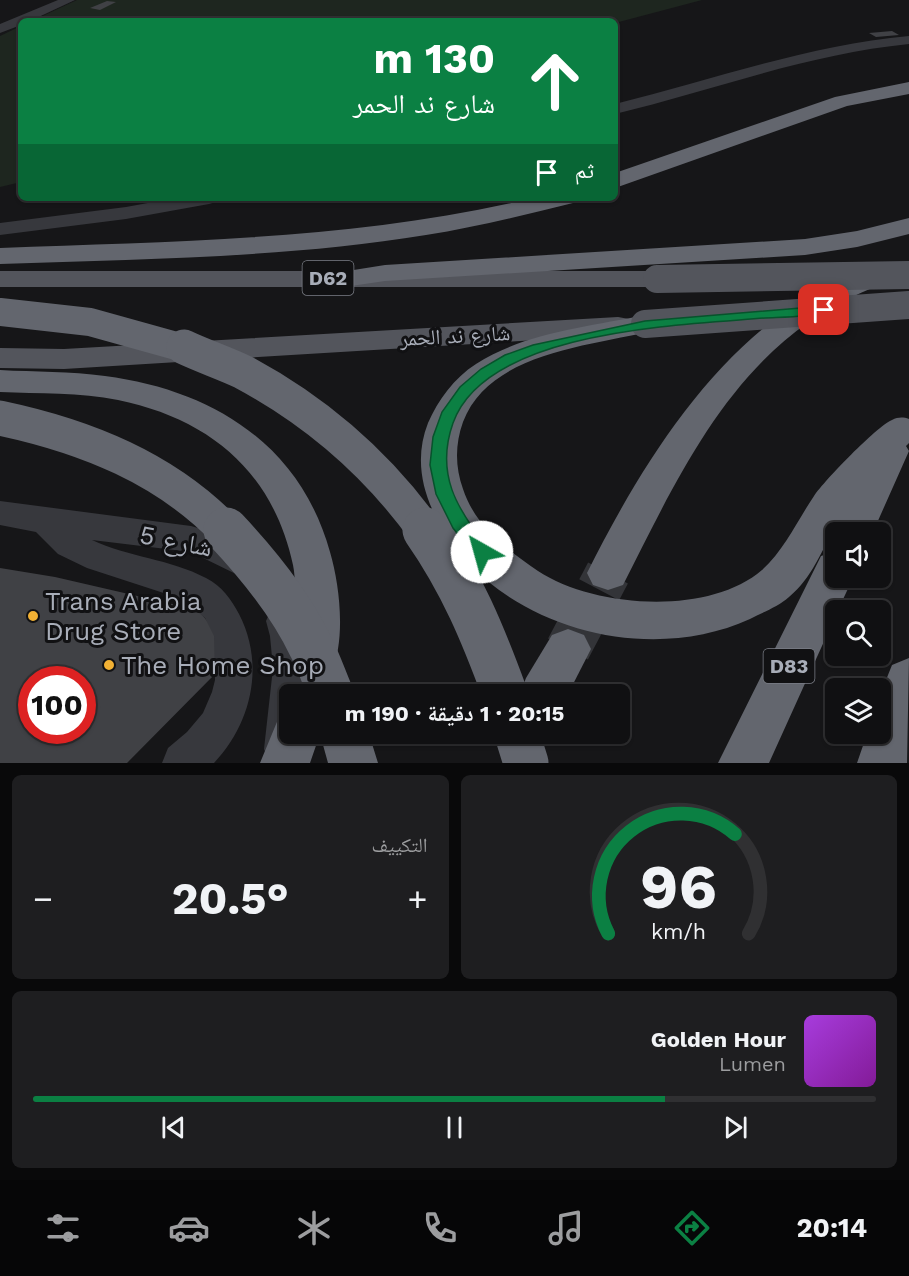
<!DOCTYPE html>
<html lang="ar">
<head>
<meta charset="utf-8">
<style>
	body { margin:0; font-family:"Work Sans","Noto Naskh Arabic",sans-serif; background:#1e1e20; color:#f1f3f6; direction:rtl; height:100vh; display:flex; flex-direction:column; font-size:22px; white-space:nowrap }
	* { box-sizing:border-box; margin:0 }
	p { font-size:20px; color:#9c9d9f }
	.icon { flex:none; width:33px; height:33px; fill:none; stroke:currentColor; stroke-width:2; stroke-linecap:round; stroke-linejoin:round }
	.map { position:relative; height:763px; overflow:hidden; direction:ltr }
	.panel { display:flex; flex-direction:column; gap:12px; padding:12px; background:#09090a; flex:1 }
	.panel>* { flex:none }
	.hud { position:absolute; left:18px; top:18px; width:600px; height:183px; border-radius:9px; box-shadow:0 2px 4px #0004,0 0 0 2px #303032; direction:rtl; background:#0b8043; color:#fff; overflow:hidden }
	.controls { position:absolute; left:825px; top:522px; display:grid; gap:12px }
	.controls a { display:grid; place-items:center; width:66px; height:66px; border-radius:9px; background:#101012; box-shadow:0 2px 4px #0004,0 0 0 2px #303032; font-size:30px }
	.speed { position:absolute; left:18px; top:666px; display:flex; gap:12px; font-size:30px; font-weight:700; text-align:center }
	.speed>* { display:grid; place-content:center; width:78px; height:78px; border-radius:50%; background:#101012; box-shadow:0 2px 4px #0004,0 0 0 2px #303032; line-height:1 }
	.speed .limit { border:9px solid #d22; background:#fff; color:#111 }
	.pin { position:absolute; display:grid; place-items:center; width:51px; height:51px; color:#fff; margin:-26px; border-radius:12px; box-shadow:0 3px 9px #0006 }
	.me { position:absolute; width:66px; margin:-33px; rotate:322deg; stroke-linejoin:round; filter:drop-shadow(0 0 4px #0008) }
	.turn { display:flex; align-items:center; gap:21px; height:126px; padding:0 24px; font-size:27px }
	.turn .icon { width:78px; height:78px; stroke-width:2.5 }
	.turn b { display:block; font-size:42px; line-height:51px }
	.then { display:flex; align-items:center; height:57px; padding:0 24px; background:#0003; gap:12px; font-size:22px }
	.big { font-size:45px; font-weight:700; line-height:1.1 }
	.panel .tile { flex:1; display:flex; flex-direction:column; justify-content:center; gap:9px; min-width:0; padding:0 21px; border-radius:9px; background:#1e1e20 }
	.panel .dial { align-items:center; gap:0 }
	.dial svg { height:156px; overflow:visible; fill:none; stroke:#303032; stroke-width:7; stroke-linecap:round; text-anchor:middle }
	.dial text { fill:#f1f3f6; stroke:none }
	.song { display:flex; align-items:center; gap:18px }
	.cover { width:72px; height:72px; border-radius:9px; background:linear-gradient(135deg,hsl(280 70% 55%),hsl(290 70% 35%)) }
	.played { height:6px; border-radius:3px; background:linear-gradient(90deg,#0b8043 75%,#303032 75%) }
	.keys { display:flex; justify-content:space-around; direction:ltr }
	.heat { display:flex; justify-content:space-between; align-items:center; font-size:33px; direction:ltr }
	.panel .tiles { flex:1; display:grid; gap:12px; grid-template-columns:1fr 1fr }
	.tile:last-child { grid-column:span 2 }
	.trip { position:absolute; left:279px; top:684px; width:351px; height:60px; border-radius:9px; background:#101012; box-shadow:0 2px 4px #0004,0 0 0 2px #303032; font-weight:700; line-height:60px; text-align:center; direction:rtl }
	.tabs { display:flex; height:96px; justify-content:space-around; align-items:center; background:#060607; color:#9c9d9f }
	.tabs .icon { width:42px; height:42px }
	.tabs .active { color:#0b8043 }
	.tabs b { font-size:27px; color:#f1f3f6 }
	.map>svg:first-child { display:block }
	.green { fill:#1e261f }
	.building { fill:#404145; fill-rule:evenodd }
	.lines { fill:none; stroke-linecap:round; stroke-linejoin:round }
	.highway-tunnel { stroke:#333438; stroke-width:45; stroke-dasharray:45 22; stroke-linecap:butt }
	.minor { fill:#37383d; fill-rule:evenodd }
	.major { fill:#53555c; fill-rule:evenodd }
	.highway { fill:#63666e; fill-rule:evenodd }
	.major-bridge { stroke:#53555c; stroke-width:28 }
	.highway-bridge-far2 { stroke:#63666e; stroke-width:28 }
	.highway-bridge-far1 { stroke:#63666e; stroke-width:35 }
	.highway-bridge { stroke:#63666e; stroke-width:45 }
	.route { fill:#0b8043; stroke:#07532c; stroke-width:1.5 }
	.poi-dot { fill:#f2b134; stroke:#111113; stroke-width:2 }
	.labels { text-anchor:middle; stroke-width:6; stroke-linejoin:round; paint-order:stroke }
	.shield { fill:#111113; stroke:#7b7e86; stroke-width:1.5 }
	.shield-label { font-size:20px; font-weight:bold; fill:#a8adb8 }
	.street-label { font-size:21px; fill:#a8adb8; stroke:#111113 }
	.near-street-label { font-size:26px; fill:#a8adb8; stroke:#111113 }
	.near-poi-label { font-size:26px; fill:#a8adb8; stroke:#111113; text-anchor:start }
</style>
</head>
<body>
<div class="map">
<svg width="909" height="763" viewBox="0 0 909 763">
	<rect width="100%" height="100%" fill="#161618"/>
	<!-- green -->
	<g class="green">
		<polygon points="77,0 702,0 615,23 615,21 32,21"/>
		<polygon points="21,26 21,182 0,187 0,36"/>
	</g>
	<!-- building -->
	<g class="building">
		<polygon points="107,1 116,2 100,10 90,8"/>
		<polygon points="892,31 899,35 876,37 869,33"/>
		<path d="M0,568L55,577L198,610L218,634L223,655L214,675L127,763H0ZM32,680H82V730H32Z"/>
	</g>
	<g class="lines">
		<!-- highway-tunnel -->
		<polyline class="highway-tunnel" points="568,649 608,573"/>
		<!-- minor -->
		<g class="minor">
			<polygon points="58,0 75,0 30,21 21,21 21,25 0,33 0,24"/>
			<path d="M909,36V44C808,54 713,90 615,114V104C713,80 808,45 909,36Z"/>
			<polygon points="175,198 219,198 216,202 209,204 126,219 0,235 0,223 126,207"/>
			<path d="M0,501L191,526C214,533 245,539 257,562L252,572L240,576L191,552L92,540C128,557 170,559 206,578C222,586 231,599 239,614C265,664 252,723 214,763H162L168,748L187,732L203,713L212,692L215,680L214,636L205,618L182,599L87,568L58,554L36,532L0,525Z"/>
			<path d="M284,605L297,610C310,637 312,664 310,694H290V734H306L304,749L299,763H269L264,749L273,668L270,636L266,621L271,610Z"/>
		</g>
		<!-- major -->
		<g class="major">
			<polygon points="0,271 657,271 667,273 671,279 667,285 657,287 0,287"/>
			<polygon points="618,317 629,319 633,326 629,333 618,335 64,369 0,368 0,348 64,349"/>
		</g>
		<!-- highway -->
		<g class="highway">
			<polygon points="909,82 909,94 847,106 615,188 615,173 835,97"/>
			<path d="M533,198H576L573,203C524,215 476,227 426,235C286,258 142,259 0,264V248C178,241 359,240 533,198Z"/>
			<polygon points="909,218 909,234 857,247 805,255 385,281 351,286 341,284 337,278 341,272 385,265 805,239 857,231"/>
			<path d="M885,265L895,267L899,273L895,279C865,290 836,303 809,322C719,384 671,491 623,585L608,590L593,585L587,573C649,449 742,300 885,265Z"/>
			<path d="M645,315L656,318L660,324L656,330C593,346 490,351 463,422C455,444 455,467 463,489C475,526 507,550 538,571C594,608 709,616 762,570C785,549 797,521 814,496C825,480 876,427 892,420C898,417 903,417 909,419V443L906,446L909,451L873,532H836V537L833,532L836,525C822,550 812,578 789,597C778,607 763,612 750,619C643,668 492,625 437,519C421,489 415,456 428,423C438,400 454,378 476,364C526,332 588,327 645,315Z"/>
			<path d="M0,370C35,372 70,371 105,376C212,390 300,444 330,552C340,586 346,640 331,673L315,679L299,673C285,642 300,600 293,565C273,472 210,419 118,400C80,392 39,394 0,392Z"/>
			<polygon points="836,551 836,578 853,578 838,610 836,610 836,615 769,763 718,763 821,556"/>
			<polygon points="568,629 584,635 591,649 568,694 520,694 526,678 552,635"/>
			<polygon points="909,658 907,763 857,763 867,734 880,734 880,695 892,665"/>
			<polygon points="290,713 290,734 369,734 378,763 328,763 320,734 310,763 260,763 279,717"/>
		</g>
		<!-- major-bridge -->
		<g class="major-bridge">
			<polyline points="657,279 909,275"/>
			<polyline points="645,324 909,305"/>
		</g>
		<!-- highway-bridge-far2 -->
		<polyline class="highway-bridge-far2" points="0,312 90,322 187,349"/>
		<!-- highway-bridge-far1 -->
		<g class="highway-bridge-far1">
			<path d="M184,347C203,356 224,363 243,372C316,411 378,465 426,532"/>
			<path d="M0,418C85,436 166,468 227,532"/>
		</g>
		<!-- highway-bridge -->
		<g class="highway-bridge">
			<path d="M226,530C259,565 290,603 311,647C319,662 324,678 331,694"/>
			<path d="M425,530C462,583 483,634 505,694"/>
			<polyline points="517,734 526,763"/>
		</g>
	</g>
	<!-- route -->
	<path class="route" d="M824,306L829,307V312C809,317 786,317 765,318C681,325 486,330 453,423C435,474 457,509 487,547L490,552L487,557L482,559L476,557L453,528L436,494L430,465L433,437L442,412L460,387L481,369L505,355L533,345L645,321Z"/>
	<!-- markers -->
	<g class="poi-dot">
		<circle cx="33" cy="616" r="6"/>
		<circle cx="109" cy="665" r="6"/>
	</g>
	<g class="labels">
		<!-- shield labels -->
		<g class="shield">
			<rect x="302.5" y="261" width="51" height="34" rx="4.5"/>
			<rect x="763.5" y="649" width="51" height="34" rx="4.5"/>
		</g>
		<g class="shield-label">
			<text x="328" y="285">D62</text>
			<text x="789" y="673">D83</text>
		</g>
		<!-- street labels -->
		<g class="street-label">
			<text transform="translate(455 336) rotate(-3)" y="7">شارع ند الحمر</text>
		</g>
		<!-- near-street labels -->
		<g class="near-street-label">
			<text transform="translate(176 541) rotate(11)" y="9">شارع 5</text>
		</g>
		<!-- near-poi labels -->
		<g class="near-poi-label">
			<text x="45" y="610">Trans Arabia<tspan x="45" dy="30">Drug Store</tspan></text>
			<text x="121" y="674">The Home Shop</text>
		</g>
	</g>
</svg>
<div class="controls">
<a><svg class="icon" aria-label="sound" viewBox="0 0 24 24"><path d="M4 9h4l5-4v14l-5-4H4zM17 9q2 3 0 6"/></svg></a>
<a><svg class="icon" aria-label="search" viewBox="0 0 24 24"><circle cx="10" cy="10" r="6"/><path d="M15 15l6 6"/></svg></a>
<a><svg class="icon" aria-label="layers" viewBox="0 0 24 24"><path d="M12 4l9 5-9 5-9-5zM3 14l9 5 9-5"/></svg></a>
</div>
<div class="speed"><div class="limit">100</div></div>
<div class="pin" style="left:824px;top:310px;background:#d93025"><svg class="icon" aria-label="arrive" viewBox="0 0 24 24"><path d="M6 21V4h12l-3 4 3 4H6"/></svg></div>
<svg class="me" style="left:482px;top:552px" viewBox="-20 -20 40 40"><circle r="19" fill="#fff"/><path d="M0-13L10 11 0 6-10 11z" fill="#0b8043"/></svg>
<div class="trip">20:15 · 1 دقيقة · 190 m</div>
<div class="hud">
<div class="turn"><svg class="icon" aria-label="ahead" viewBox="0 0 24 24"><path d="M12 20V5M6 11l6-6 6 6"/></svg><div><b>130 m</b>شارع ند الحمر</div></div>
<div class="then">ثم<svg class="icon" aria-label="arrive" viewBox="0 0 24 24"><path d="M6 21V4h12l-3 4 3 4H6"/></svg></div>
</div>
</div>
<section class="panel">
<div class="tiles">
<div class="tile dial"><svg viewBox="0 0 100 80">
<path d="M14 69A42 42 0 1 1 86 69"/>
<path d="M14 69A42 42 0 0 1 79 18" stroke="#0b8043"/>
<text x="50" y="56" font-size="32" font-weight="700">96</text>
<text x="50" y="72" font-size="11">km/h</text>
</svg></div>
<div class="tile"><p>التكييف</p>
<div class="heat"><a>−</a><b class="big">20.5°</b><a>+</a></div>
</div>
<div class="tile">
<div class="song"><i class="cover"></i><div><b>Golden Hour</b><p>Lumen</p></div></div>
<div class="played"></div>
<div class="keys"><svg class="icon" aria-label="previous" viewBox="0 0 24 24"><path d="M18 5L8 12l10 7zM5 5v14"/></svg><svg class="icon" aria-label="pause" viewBox="0 0 24 24"><path d="M8 5v14M16 5v14"/></svg><svg class="icon" aria-label="next" viewBox="0 0 24 24"><path d="M6 5l10 7-10 7zM19 5v14"/></svg></div>
</div>
</div>
</section>
<nav class="tabs">
<b>20:14</b>
<svg class="icon active" aria-label="directions" viewBox="0 0 24 24"><path d="M12 3l9 9-9 9-9-9zM9 14v-3h6M13 9l2 2-2 2"/></svg>
<svg class="icon" aria-label="music" viewBox="0 0 24 24"><path d="M9 18V5l10-2v13"/><circle cx="6" cy="18" r="3"/><circle cx="16" cy="16" r="3"/></svg>
<svg class="icon" aria-label="phone" viewBox="0 0 24 24"><path d="M5 4h4l2 5-3 2q2 4 5 5l2-3 5 2v4C11 20 4 13 5 4z"/></svg>
<svg class="icon" aria-label="climate" viewBox="0 0 24 24"><path d="M12 3v18M4 7l16 10M4 17L20 7"/></svg>
<svg class="icon" aria-label="car" viewBox="0 0 24 24"><path d="M5 17H2v-5l4-1 3-4h7l3 4 3 1v5h-3M9 17h6M6 11h13"/><circle cx="7" cy="17" r="2"/><circle cx="17" cy="17" r="2"/></svg>
<svg class="icon" aria-label="filters" viewBox="0 0 24 24"><path d="M4 7h16M4 17h16"/><circle cx="9" cy="7" r="2"/><circle cx="15" cy="17" r="2"/></svg>
</nav>
</body>
</html>
